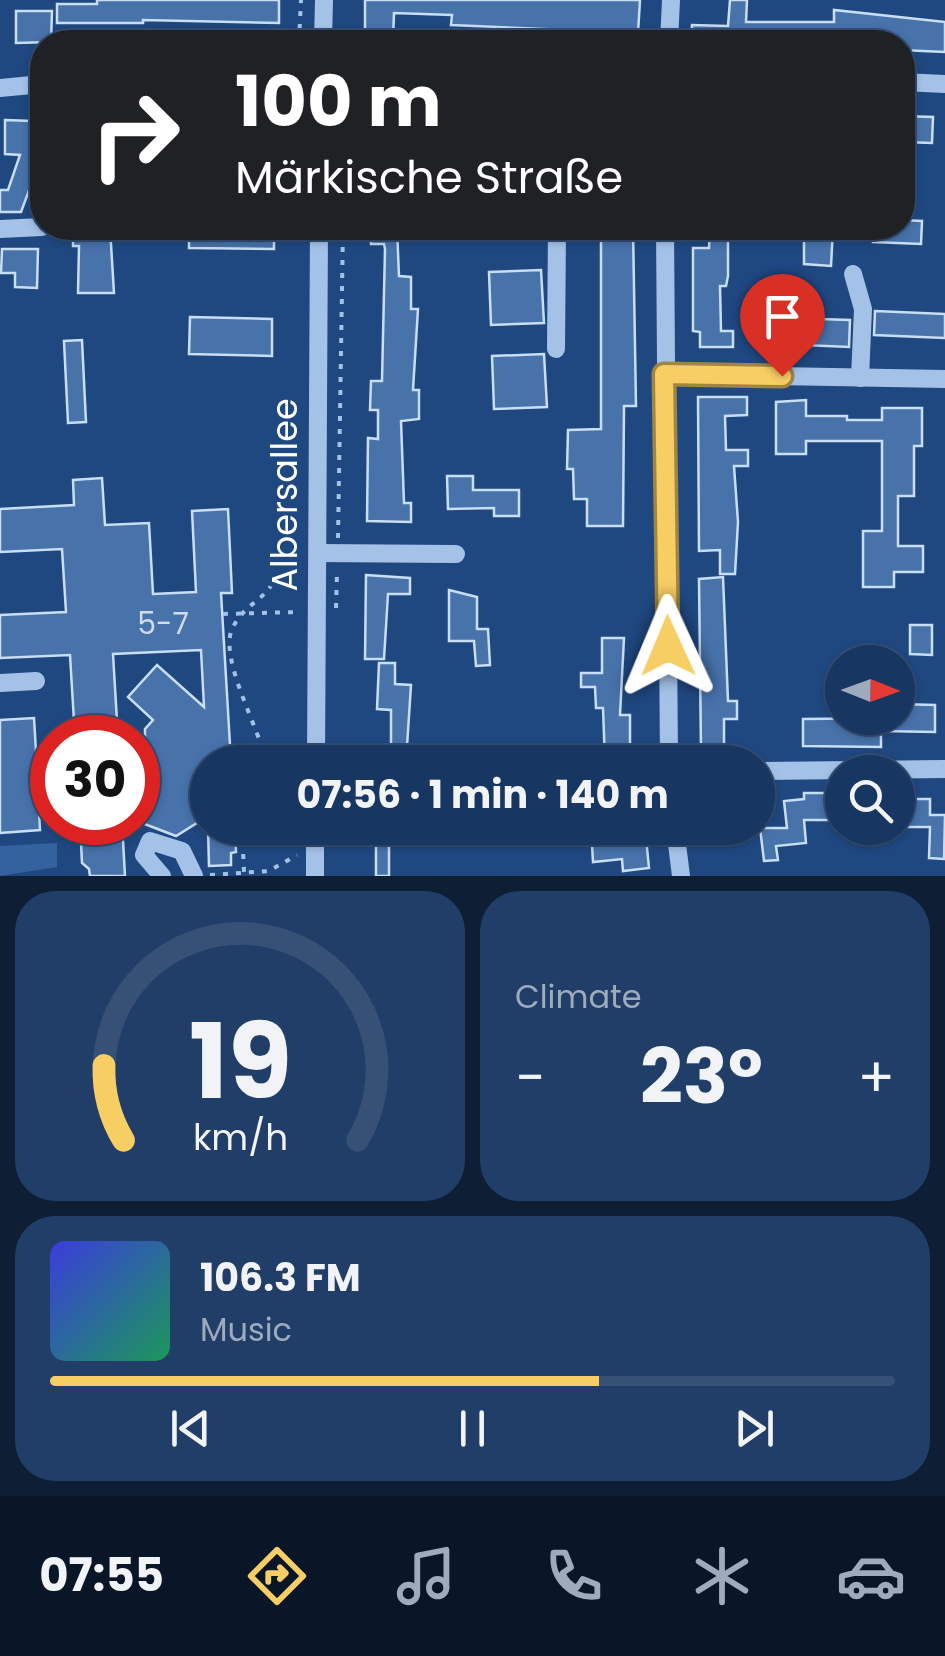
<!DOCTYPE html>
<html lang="en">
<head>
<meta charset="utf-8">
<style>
	body { margin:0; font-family:Poppins,sans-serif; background:#203e67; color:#f1f3f6; height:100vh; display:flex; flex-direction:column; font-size:38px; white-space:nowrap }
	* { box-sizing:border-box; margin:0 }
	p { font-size:32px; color:#9eabbd }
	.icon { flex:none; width:55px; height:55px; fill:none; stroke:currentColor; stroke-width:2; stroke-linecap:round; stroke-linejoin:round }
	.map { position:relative; height:876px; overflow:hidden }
	.details { display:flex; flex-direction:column; gap:15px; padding:15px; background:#0d1e35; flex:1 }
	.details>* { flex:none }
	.banner { position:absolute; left:30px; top:30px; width:885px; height:210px; border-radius:40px; box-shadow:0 2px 8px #0004,0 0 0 2px #365076; background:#202124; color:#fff; overflow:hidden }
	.needle { width:65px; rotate:91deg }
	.buttons { position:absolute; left:825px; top:645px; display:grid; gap:20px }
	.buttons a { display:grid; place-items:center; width:90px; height:90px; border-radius:50%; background:#173661; box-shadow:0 2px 8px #0004,0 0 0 2px #365076; font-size:50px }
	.speed { position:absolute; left:30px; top:715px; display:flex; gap:20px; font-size:50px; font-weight:700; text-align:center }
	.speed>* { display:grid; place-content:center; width:130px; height:130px; border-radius:50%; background:#173661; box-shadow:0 2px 8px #0004,0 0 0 2px #365076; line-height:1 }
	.speed .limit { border:15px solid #d22; background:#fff; color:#111 }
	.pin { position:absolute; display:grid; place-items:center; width:85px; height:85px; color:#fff; margin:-102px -42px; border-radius:50% 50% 50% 0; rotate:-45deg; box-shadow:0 0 10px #0007 }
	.pin .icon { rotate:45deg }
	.me { position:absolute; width:110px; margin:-55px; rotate:359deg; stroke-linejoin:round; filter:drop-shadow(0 0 8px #0008) }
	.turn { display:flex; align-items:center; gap:35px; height:210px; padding:0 40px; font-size:45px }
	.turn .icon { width:130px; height:130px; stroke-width:2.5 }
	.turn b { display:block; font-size:70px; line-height:85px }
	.big { font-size:75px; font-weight:700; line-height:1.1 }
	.details .card { flex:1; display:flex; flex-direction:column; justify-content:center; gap:15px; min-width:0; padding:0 35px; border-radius:40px; background:#203e67 }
	.details .dial { align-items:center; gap:0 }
	.dial svg { height:260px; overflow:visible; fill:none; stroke:#365076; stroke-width:7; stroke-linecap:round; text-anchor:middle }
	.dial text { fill:#f1f3f6; stroke:none }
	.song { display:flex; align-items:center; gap:30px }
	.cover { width:120px; height:120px; border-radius:15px; background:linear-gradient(135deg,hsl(240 70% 55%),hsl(150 70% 35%)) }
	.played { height:10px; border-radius:5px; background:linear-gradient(90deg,#f7ce64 65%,#365076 65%) }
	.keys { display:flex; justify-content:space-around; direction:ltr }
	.heat { display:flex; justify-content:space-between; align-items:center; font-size:55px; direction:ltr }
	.details .tiles { flex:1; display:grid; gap:15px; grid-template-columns:1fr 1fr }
	.card:last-child { grid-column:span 2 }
	.trip { position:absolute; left:190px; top:745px; width:585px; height:100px; border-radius:50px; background:#173661; box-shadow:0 2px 8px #0004,0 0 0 2px #365076; font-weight:700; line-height:100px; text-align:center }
	.tabs { display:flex; height:160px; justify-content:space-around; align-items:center; background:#091627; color:#9eabbd }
	.tabs .icon { width:70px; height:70px }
	.tabs .on { color:#f7ce64 }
	.tabs b { font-size:45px; color:#f1f3f6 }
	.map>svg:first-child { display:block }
	.green { fill:#33629f }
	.building { fill:#4772aa; stroke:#c8ddf6; stroke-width:2.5 }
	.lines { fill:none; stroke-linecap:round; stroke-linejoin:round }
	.path { stroke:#a4c2e8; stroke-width:4; stroke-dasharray:5 8; stroke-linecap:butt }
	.minor { stroke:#a4c2e8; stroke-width:18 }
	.route-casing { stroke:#a18641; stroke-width:25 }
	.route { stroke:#f7ce64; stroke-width:18 }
	.labels { text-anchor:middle; stroke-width:10; stroke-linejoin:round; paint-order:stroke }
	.number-label { font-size:30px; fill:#d1dcea }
	.street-label { font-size:35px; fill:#fff; stroke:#1f4881 }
</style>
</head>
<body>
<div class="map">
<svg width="945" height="876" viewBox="0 0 945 876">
	<rect width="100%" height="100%" fill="#1f4881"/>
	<!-- green -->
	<polygon class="green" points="57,843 57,867 0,876 0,846"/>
	<!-- building -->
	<g class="building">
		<polygon points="97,0 279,0 279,23 143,20 143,23 57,23 57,4 97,4"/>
		<polygon points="365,0 640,0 638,33 451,25 452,15 394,13 393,40 365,39"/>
		<polygon points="730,0 747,0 746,22 834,22 834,10 945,22 945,52 902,50 902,42 691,42 692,25 728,26"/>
		<polygon points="16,11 52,11 51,42 16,43"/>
		<polygon points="902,116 933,117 932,143 902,142"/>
		<polygon points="5,120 32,121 34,177 21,212 0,212 0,190 8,190 20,155 5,154"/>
		<polygon points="902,220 922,221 921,244 873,242 873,228 902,228"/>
		<polygon points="73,228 110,228 114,293 78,293 79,246 73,246"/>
		<polygon points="189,228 274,228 274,249 189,248"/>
		<polygon points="371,228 397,228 399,276 411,277 411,309 418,309 413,390 419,390 419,419 401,421 404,503 411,503 411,522 367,521 368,438 378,439 378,410 370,410 371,381 382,381 385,249 384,244 371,244"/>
		<polygon points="601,228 633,228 636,406 624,406 623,526 587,526 587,499 574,499 573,469 567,469 568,430 601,429"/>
		<polygon points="710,228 728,228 728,276 726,286 720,286 721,331 733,331 733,347 700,347 700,332 693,331 693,248 709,248"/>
		<polygon points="833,228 831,266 804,264 804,229"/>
		<polygon points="2,249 38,249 37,288 15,287 15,273 1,273"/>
		<polygon points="541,270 544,323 491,325 489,272"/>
		<polygon points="875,311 945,314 945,338 874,335"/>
		<polygon points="190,317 272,319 272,356 189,354"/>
		<polygon points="758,317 850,320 849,347 756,343"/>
		<polygon points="82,340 86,422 68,423 64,341"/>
		<polygon points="544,354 547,407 494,409 492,356"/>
		<polygon points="698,397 747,397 747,415 725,416 726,450 748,450 748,466 734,466 738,522 735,574 720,574 720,550 699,551"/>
		<polygon points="806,400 806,416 847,416 847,420 882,420 882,408 922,408 922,446 914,446 914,496 898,496 898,546 923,546 923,572 894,572 894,587 863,587 863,531 882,531 882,441 806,441 806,454 776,454 776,402"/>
		<polygon points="447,476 473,476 473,490 519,490 519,516 494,516 494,508 448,509"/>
		<polygon points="102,478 105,525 149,523 153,594 196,592 192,511 228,509 232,593 221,593 231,762 208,762 208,816 176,836 142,823 138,747 145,747 145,729 153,720 128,697 157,665 204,707 201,650 113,654 118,738 75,738 70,655 0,658 0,615 66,612 62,549 0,552 0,509 74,505 73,480"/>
		<polygon points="366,575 410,578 410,594 388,594 384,659 365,659"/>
		<polygon points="723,577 728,701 737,701 737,719 724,719 724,750 701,751 699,579"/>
		<polygon points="449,590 477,597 477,629 488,629 490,665 476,666 474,641 449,641"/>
		<polygon points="910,625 932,625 932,655 910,654"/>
		<polygon points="602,638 624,638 620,715 630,715 630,762 605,762 603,708 596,708 595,687 581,687 581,673 602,673"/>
		<polygon points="379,663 395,663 395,684 411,685 406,762 379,762 379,745 391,744 391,710 377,709"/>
		<polygon points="898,704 935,705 935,732 881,731 881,747 803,746 803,719 898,718"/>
		<polygon points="34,718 36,752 52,751 52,792 38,793 40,830 0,833 0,720"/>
		<polygon points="804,793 842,793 842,820 804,820 806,843 776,846 778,860 764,861 760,828 787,828 784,801 804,799"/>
		<polygon points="898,799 930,799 930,815 945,815 944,859 929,858 930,827 898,827"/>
		<polygon points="80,822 122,822 125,876 90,876 89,869 82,863"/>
		<polygon points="208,828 235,828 236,852 231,853 231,865 209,866"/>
		<polygon points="376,828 413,828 413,842 389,842 389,876 376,876"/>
		<polygon points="619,828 645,828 649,868 623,871 622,859 593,862 592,845 621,841"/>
	</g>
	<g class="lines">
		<!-- path -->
		<g class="path">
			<polyline points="164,42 228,37 285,42"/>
			<polyline points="299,42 301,0"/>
			<polyline points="338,538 343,228"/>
			<polyline points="336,608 337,572"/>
			<polyline points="223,614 298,612"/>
			<path d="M266,762C260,729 217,656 233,627C249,597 272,603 282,558"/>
			<polyline points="242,828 244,872"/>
			<polyline points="210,875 269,871 297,855"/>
		</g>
		<!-- minor -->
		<g class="minor">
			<polyline points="323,42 324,0"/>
			<polyline points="669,42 671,0"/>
			<polyline points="902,82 945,84"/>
			<polyline points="0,88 42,84"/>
			<polyline points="665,228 669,762"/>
			<polyline points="0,229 42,227"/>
			<polyline points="853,274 863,309 860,378"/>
			<polyline points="556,349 557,228"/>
			<polyline points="664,374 945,379"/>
			<polyline points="318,553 456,554"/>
			<polyline points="0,683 36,681"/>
			<polyline points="316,762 319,228"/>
			<polyline points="758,771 945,769"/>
			<polyline points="675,828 681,876"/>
			<polyline points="162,876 144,855 150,841 182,851 194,876"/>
			<polyline points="315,876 315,828"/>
		</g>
	</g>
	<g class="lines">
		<!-- route casing -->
		<g class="route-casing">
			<polyline id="route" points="668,646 664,374 782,376"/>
		</g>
		<!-- route -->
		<use href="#route" class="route"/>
	</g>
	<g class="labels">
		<!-- number labels -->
		<g class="number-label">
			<text x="163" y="634">5-7</text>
		</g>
		<!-- street labels -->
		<g class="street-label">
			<text transform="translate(285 495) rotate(-90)" y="12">Albersallee</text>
		</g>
	</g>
</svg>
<div class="buttons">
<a><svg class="needle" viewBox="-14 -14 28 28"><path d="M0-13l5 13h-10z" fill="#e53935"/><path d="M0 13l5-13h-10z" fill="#9eabbd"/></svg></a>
<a><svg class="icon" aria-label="search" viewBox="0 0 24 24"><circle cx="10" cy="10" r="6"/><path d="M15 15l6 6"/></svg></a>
</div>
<div class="speed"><div class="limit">30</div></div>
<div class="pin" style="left:782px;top:376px;background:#d93025"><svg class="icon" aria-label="arrive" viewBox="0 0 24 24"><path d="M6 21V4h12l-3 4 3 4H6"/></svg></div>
<svg class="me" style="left:668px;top:646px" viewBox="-20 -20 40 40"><path d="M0-17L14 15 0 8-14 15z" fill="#f7ce64" stroke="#fff" stroke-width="4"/></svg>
<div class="trip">07:56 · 1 min · 140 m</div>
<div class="banner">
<div class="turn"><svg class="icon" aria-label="right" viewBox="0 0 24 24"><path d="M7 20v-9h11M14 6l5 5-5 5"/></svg><div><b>100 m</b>Märkische Straße</div></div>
</div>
</div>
<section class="details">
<div class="tiles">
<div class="card dial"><svg viewBox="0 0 100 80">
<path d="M14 69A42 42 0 1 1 86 69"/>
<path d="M14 69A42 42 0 0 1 8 46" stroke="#f7ce64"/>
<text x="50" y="56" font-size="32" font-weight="700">19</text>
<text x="50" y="72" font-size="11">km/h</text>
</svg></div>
<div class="card"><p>Climate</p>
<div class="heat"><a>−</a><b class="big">23°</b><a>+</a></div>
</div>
<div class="card">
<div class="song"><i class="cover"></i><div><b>106.3 FM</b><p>Music</p></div></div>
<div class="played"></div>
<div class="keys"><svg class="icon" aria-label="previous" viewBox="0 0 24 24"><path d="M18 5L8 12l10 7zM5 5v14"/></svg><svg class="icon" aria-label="pause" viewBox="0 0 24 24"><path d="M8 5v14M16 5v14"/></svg><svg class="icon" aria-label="next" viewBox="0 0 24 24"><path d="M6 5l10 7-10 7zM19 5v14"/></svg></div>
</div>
</div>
</section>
<nav class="tabs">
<b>07:55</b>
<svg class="icon on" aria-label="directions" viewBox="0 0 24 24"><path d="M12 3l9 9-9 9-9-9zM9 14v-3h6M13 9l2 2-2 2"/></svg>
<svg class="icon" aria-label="music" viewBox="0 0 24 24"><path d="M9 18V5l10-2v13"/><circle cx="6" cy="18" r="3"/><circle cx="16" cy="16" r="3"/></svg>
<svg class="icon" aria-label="phone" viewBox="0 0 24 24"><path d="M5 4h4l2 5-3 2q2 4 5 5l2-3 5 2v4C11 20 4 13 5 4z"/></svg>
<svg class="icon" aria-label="climate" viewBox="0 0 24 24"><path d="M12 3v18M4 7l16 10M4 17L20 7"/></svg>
<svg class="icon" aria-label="car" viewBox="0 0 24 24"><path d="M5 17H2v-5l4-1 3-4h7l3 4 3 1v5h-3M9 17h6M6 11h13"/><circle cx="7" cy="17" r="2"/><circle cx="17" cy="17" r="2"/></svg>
</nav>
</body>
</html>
